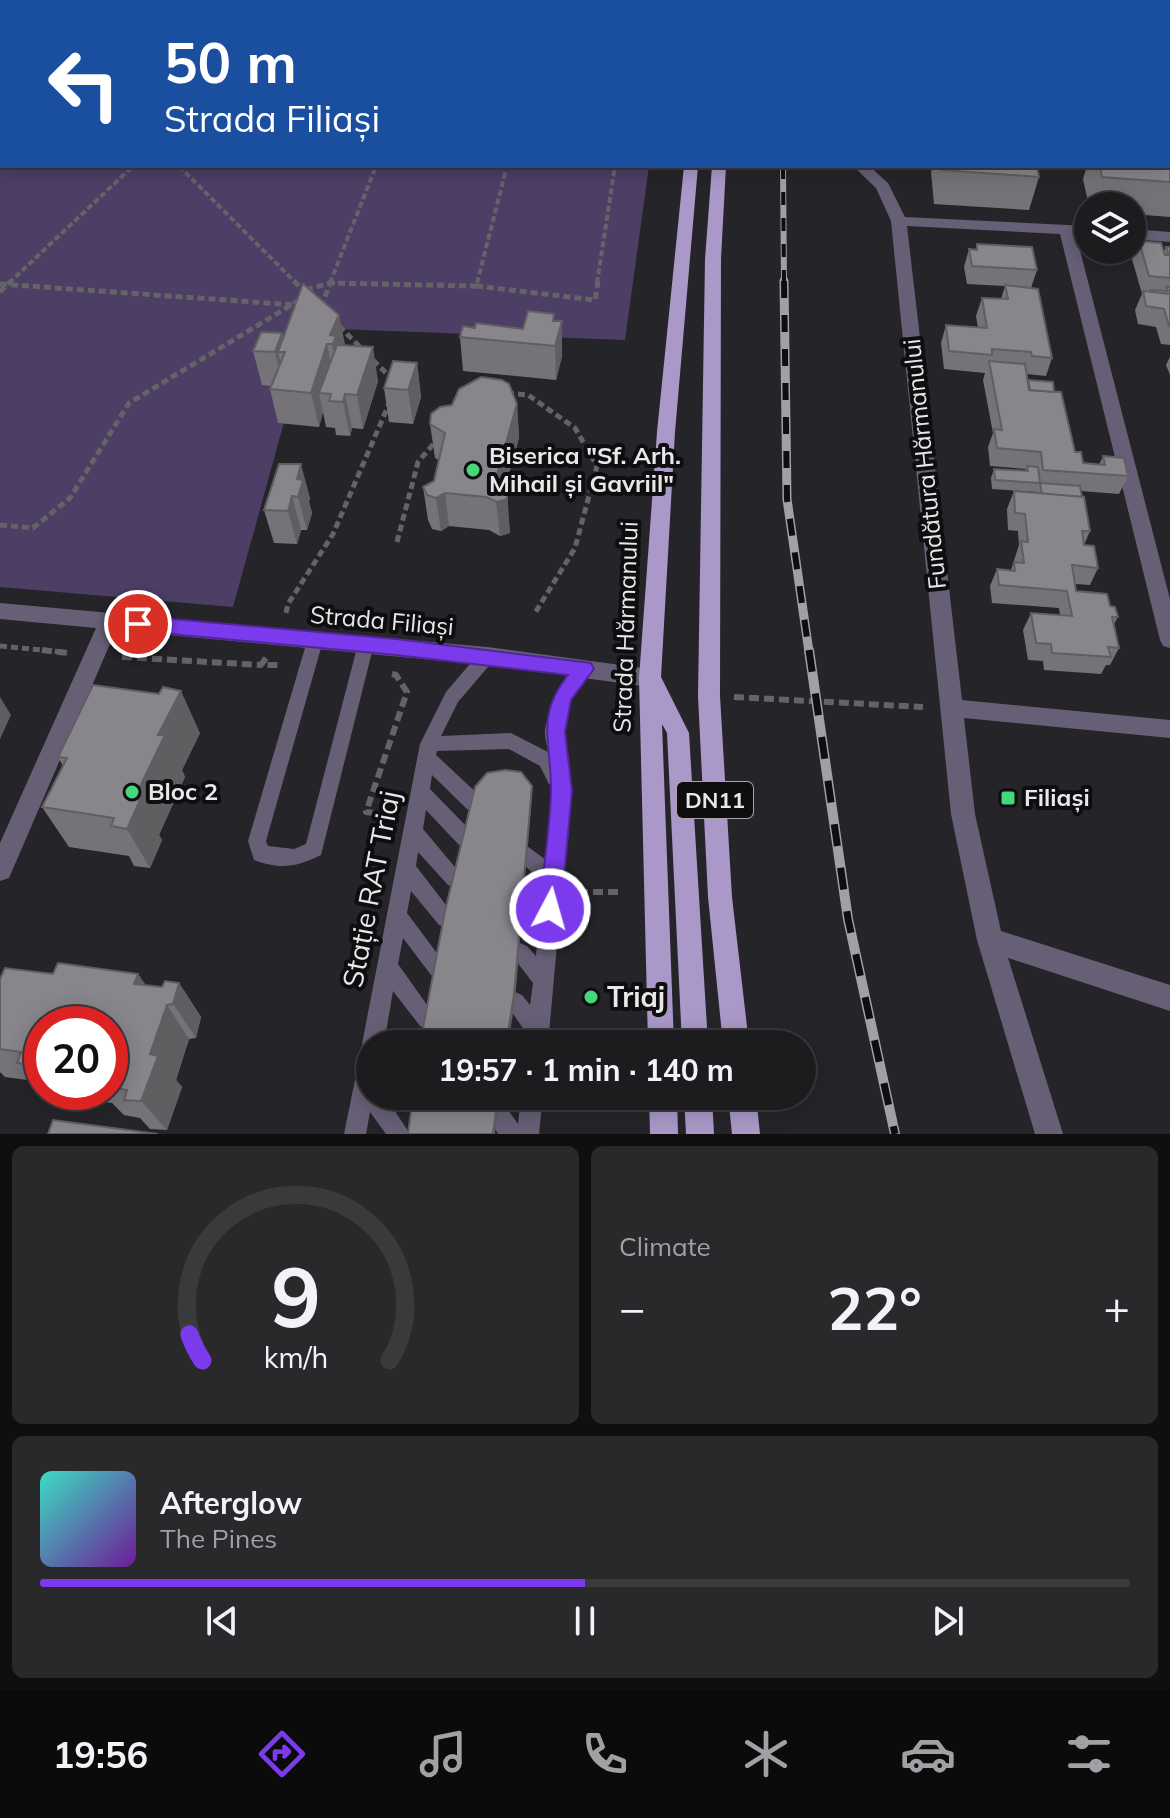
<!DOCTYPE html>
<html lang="en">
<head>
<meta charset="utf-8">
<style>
	body { margin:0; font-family:Mulish,sans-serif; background:#29282b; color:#f1f3f6; height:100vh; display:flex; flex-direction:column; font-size:30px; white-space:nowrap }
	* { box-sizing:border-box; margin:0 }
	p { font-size:26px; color:#a0a1a4 }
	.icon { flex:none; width:44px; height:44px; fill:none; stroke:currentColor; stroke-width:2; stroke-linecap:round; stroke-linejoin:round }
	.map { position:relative; height:1134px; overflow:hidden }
	.side { display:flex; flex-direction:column; gap:12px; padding:12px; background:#0f0f10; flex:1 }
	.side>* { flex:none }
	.banner { position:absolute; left:0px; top:0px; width:1170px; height:168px; box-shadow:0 4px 20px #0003,0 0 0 2px #3a393c; background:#1a4fa0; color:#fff; overflow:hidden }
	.tools { position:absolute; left:1074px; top:192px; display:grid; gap:16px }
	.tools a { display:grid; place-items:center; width:72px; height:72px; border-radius:50%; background:#1c1b1e; box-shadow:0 4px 20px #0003,0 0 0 2px #3a393c; font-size:40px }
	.speed { position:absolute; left:24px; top:1006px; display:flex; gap:16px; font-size:40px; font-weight:700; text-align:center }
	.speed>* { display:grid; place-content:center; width:104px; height:104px; border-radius:50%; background:#1c1b1e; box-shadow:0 4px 20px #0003,0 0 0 2px #3a393c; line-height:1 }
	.speed .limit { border:12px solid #d22; background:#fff; color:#111 }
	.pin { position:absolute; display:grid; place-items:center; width:68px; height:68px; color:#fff; margin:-34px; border:4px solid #fff; border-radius:50%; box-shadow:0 2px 8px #0007 }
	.me { position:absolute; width:88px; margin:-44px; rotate:6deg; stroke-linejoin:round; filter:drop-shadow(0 0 6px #0008) }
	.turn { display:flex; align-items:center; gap:28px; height:168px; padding:0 32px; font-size:36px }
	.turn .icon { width:104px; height:104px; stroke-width:2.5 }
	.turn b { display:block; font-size:56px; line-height:68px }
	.big { font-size:60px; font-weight:700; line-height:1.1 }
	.side .widget { flex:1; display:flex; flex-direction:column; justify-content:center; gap:12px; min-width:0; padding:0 28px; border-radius:12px; background:#29282b }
	.side .dial { align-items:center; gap:0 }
	.dial svg { height:208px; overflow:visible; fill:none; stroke:#3a393c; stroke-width:7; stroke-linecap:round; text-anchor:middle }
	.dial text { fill:#f1f3f6; stroke:none }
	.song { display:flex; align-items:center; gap:24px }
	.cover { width:96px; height:96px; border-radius:12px; background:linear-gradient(135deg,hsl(170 70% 55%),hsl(280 70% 35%)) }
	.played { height:8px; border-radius:4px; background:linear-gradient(90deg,#7c3aed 50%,#3a393c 50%) }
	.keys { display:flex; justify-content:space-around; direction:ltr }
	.heat { display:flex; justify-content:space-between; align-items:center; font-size:44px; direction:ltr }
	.side .tiles { flex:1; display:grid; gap:12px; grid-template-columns:1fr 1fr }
	.widget:last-child { grid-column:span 2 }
	.trip { position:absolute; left:356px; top:1030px; width:460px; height:80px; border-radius:40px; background:#1c1b1e; box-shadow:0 4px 20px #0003,0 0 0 2px #3a393c; font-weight:700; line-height:80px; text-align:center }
	.menu { display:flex; height:128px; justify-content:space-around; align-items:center; background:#0b0b0c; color:#a0a1a4 }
	.menu .icon { width:56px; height:56px }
	.menu .selected { color:#7c3aed }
	.menu b { font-size:36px; color:#f1f3f6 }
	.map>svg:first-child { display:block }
	.green { fill:#4d3e65 }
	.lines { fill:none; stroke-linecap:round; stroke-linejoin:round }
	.path-far2 { stroke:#646367; stroke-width:4; stroke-dasharray:6 3; stroke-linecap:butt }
	.path-far1 { stroke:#646367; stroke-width:5; stroke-dasharray:7 4; stroke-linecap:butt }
	.path { stroke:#646367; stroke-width:6; stroke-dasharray:10 5; stroke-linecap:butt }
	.lane { fill:#675f76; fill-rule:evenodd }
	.street { fill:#675f76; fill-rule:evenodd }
	.primary { fill:#aa98c8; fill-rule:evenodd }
	.rail-far2-casing { stroke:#a1a0a4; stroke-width:6 }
	.rail-far1-casing { stroke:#a1a0a4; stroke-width:9 }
	.rail-casing { stroke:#a1a0a4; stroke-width:10 }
	.rail-far2 { stroke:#0e0e10; stroke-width:4; stroke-dasharray:13; stroke-linecap:butt }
	.rail-far1 { stroke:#0e0e10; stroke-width:6; stroke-dasharray:17; stroke-linecap:butt }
	.rail { stroke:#0e0e10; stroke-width:7; stroke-dasharray:22; stroke-linecap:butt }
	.wall { fill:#757378 }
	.shaded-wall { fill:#5f5e61 }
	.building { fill:#88868b; stroke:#5f5e61; stroke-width:2 }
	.route { fill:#7c3aed; stroke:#51269a; stroke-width:2 }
	.poi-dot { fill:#45d77a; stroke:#0e0e10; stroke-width:3 }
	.labels { text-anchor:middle; stroke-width:8; stroke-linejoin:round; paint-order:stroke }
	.shield { fill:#0e0e10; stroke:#a7a6a9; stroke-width:2 }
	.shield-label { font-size:22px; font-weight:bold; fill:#e8e7ea }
	.poi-label { font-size:24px; font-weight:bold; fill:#e8e7ea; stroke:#0e0e10; text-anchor:start }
	.street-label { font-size:24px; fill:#e8e7ea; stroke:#0e0e10 }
	.near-street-label { font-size:28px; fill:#e8e7ea; stroke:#0e0e10 }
	.near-poi-label { font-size:28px; font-weight:bold; fill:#e8e7ea; stroke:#0e0e10; text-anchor:start }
</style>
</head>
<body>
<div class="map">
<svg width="1170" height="1134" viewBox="0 0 1170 1134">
	<rect width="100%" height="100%" fill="#252428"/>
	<!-- green -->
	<polygon class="green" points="0,0 672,0 2,2 2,166 649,166 625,340 310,328 233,607 0,587"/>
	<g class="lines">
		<!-- path-far2 -->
		<g class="path-far2">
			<polyline points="280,0 289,2"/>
			<polyline points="81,2 84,0"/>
			<polyline points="199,2 202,0"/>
			<polyline points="179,166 296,283"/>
			<polyline points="9,283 133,166"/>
			<polyline points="329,283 342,283"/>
			<polyline points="330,283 376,166"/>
			<polyline points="477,283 507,166"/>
			<polyline points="597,283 615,166"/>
		</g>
		<!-- path-far1 -->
		<g class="path-far1">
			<polyline points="294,281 306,293"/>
			<polyline points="0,284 296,305"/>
			<polyline points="476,286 595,300 598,281"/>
			<polyline points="306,290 330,283 476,286 477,281"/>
			<polyline points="0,292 11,281"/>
			<polyline points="321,307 331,281"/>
			<polyline points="339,326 363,350"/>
			<polyline points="373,360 391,378"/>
			<polyline points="507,393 528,395 575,428 597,466 575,548 535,613"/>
			<polyline points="0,525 33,528 70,498 129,403 298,301"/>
			<polyline points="397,542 418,462 435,442"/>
			<polyline points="286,613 288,604 333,534 389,404"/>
			<polyline points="0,646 62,652"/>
		</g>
		<!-- path -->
		<g class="path">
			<polyline points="42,650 68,653"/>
			<polyline points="122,657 261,665"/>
			<polyline points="266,658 261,665 282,665"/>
			<polyline points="392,674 396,675 407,692 366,812 392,815"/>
			<polyline points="734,697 923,707"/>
			<polyline points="578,892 621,892"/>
		</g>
		<!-- lane -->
		<g class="lane">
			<path d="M315,634L321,636L323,641L266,841L268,846L294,849L306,844L358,644L360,639H372L374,644L321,855C296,867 281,870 254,860L248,841L307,641L309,636Z"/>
			<path d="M487,649L493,651L495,656L493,661L458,702L441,736L511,733L548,752C547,746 545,739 545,733C546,714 568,656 591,664L594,669L570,701L563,732L571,791L548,1044H526L527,1034L505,1002L508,995L515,992L522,995L530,1005L533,983L510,953L513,946L520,943L527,946L536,956L538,929L514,900L517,894L524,891L531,894L541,904L543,883L520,861L517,855L520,849L527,846L546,860L552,785L549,784L540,766L509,749L437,751L436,755L481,797L483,803L481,809L474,811L467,809L432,775L430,789L473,833L475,839L473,845L466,848L459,845L426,810L423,829L465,879L462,885L455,888L448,885L418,852L416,866L456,918L453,925L446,927L439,925L411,891L407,913L448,968L445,975L438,978L431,975L403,938L398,964L437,1019L434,1026L427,1029L420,1026L393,991L384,1044H370V1096H385L410,1134H386L370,1112L366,1134H344L359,1060L365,1051L362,1044L420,744L446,692L481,651Z"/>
			<polygon points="521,1096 543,1096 539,1134 498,1134 487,1115 490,1107 498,1104 506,1107 518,1124"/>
		</g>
		<!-- street -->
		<g class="street">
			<rect x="802" y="0" width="12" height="2"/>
			<polygon points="853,166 869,166 888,183 905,217 1088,226 1088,236 1076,235 1170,599 1170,648 1163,646 1160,640 1060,234 907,226 962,700 1170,720 1170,738 964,718 975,814 1001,931 1170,985 1170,1011 1008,958 1063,1134 1035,1134 977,940 951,814 891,221 876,188"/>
			<polygon points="1132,229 1170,232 1170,242 1132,239"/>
			<polygon points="0,603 487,647 650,669 658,672 661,678 658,684 650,687 487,665 116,630 9,878 0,881 0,843 96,628 0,619"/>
		</g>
		<!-- primary -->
		<g class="primary">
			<rect x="698" y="0" width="12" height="2"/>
			<rect x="723" y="0" width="12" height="2"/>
			<polygon points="684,166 698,166 675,432 661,677 689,733 708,1044 682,1044 667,733 662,724 674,1044 648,1044 639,678 657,432"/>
			<polygon points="712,166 726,166 721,259 720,696 732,897 749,1044 723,1044 708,897 698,696 705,259"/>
			<polygon points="649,1096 677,1096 678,1134 650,1134"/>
			<polygon points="684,1096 712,1096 714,1134 686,1134"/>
			<polygon points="728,1096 756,1096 760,1134 732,1134"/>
		</g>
		<!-- rail-far2 casing -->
		<g class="rail-far2-casing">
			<polyline id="rail-far2" points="783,166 784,283"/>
		</g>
		<!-- rail-far1 casing -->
		<g class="rail-far1-casing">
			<polyline id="rail-far1" points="784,281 787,499 809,652"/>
		</g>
		<!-- rail casing -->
		<g class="rail-casing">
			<polyline id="rail" points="809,650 848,919 895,1134"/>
		</g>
		<!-- rail-far2 -->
		<use href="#rail-far2" class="rail-far2"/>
		<!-- rail-far1 -->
		<use href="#rail-far1" class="rail-far1"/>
		<!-- rail -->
		<use href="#rail" class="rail"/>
	</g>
	<!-- wall -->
	<g class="wall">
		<polygon points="1170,151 1170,217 1132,214 1132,206 1089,206 1083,179 1087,166 1168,166"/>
		<polygon points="933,166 1037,166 1039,177 1029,210 934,204 931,172"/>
		<polygon points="1139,241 1164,251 1166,247 1170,247 1170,346 1170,345 1161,344 1156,327 1138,324 1135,310 1142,294 1132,259"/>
		<polygon points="977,244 1037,270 1031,288 1052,358 1046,376 1027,374 1028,382 1054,392 1075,452 1083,463 1099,465 1103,456 1128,476 1119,494 1081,491 1090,531 1084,545 1098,568 1090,585 1075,584 1076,591 1110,606 1118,617 1114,624 1119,648 1110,665 1106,665 1101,674 1044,670 1043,661 1028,660 1023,630 1031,613 1060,615 1059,608 992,603 990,586 997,569 1011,570 1019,545 1018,531 1008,530 1007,509 1014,491 1037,493 1038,488 1037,492 992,489 991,478 994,469 1025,471 1026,469 990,466 988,447 993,433 983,380 985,373 944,369 941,343 946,325 978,328 976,316 982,298 1001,299 1005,286 967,284 964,267 969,249 975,250"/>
		<polygon points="554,321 562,356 556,380 463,371 460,337 475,328 523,329"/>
		<polygon points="282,333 283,337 345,345 378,381 363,429 352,428 350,436 336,435 335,428 326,427 323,412 319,427 278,423 270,389 271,386 262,385 253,351"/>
		<polygon points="1170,357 1170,375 1166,365"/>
		<polygon points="417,363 421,397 413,424 389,422 384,388"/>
		<polygon points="517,404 519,438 505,488 510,533 500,536 489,530 449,526 441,531 432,529 428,520 423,487 434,481 439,460 435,458 430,424"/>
		<polygon points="279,464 310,498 309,502 312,513 307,530 301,530 297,544 274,543 264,510"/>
		<polygon points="200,733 182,770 185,777 159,835 162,840 150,868 134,866 129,856 69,847 42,807 63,766 58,757"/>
		<polygon points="138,974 145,985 162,987 179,983 201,1017 196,1038 189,1039 176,1080 182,1087 167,1130 150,1129 140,1118 124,1115 112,1103 49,1094 47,1092 110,1092 110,1024 42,1024 42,1087 35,1081 5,1077 0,1072 0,979"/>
	</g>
	<!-- shaded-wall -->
	<g class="shaded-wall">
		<polygon points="339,315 346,349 340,378 330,335"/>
		<polygon points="562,321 562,356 556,380 555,346"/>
		<polygon points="282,333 290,367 285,352 278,352 285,381 283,386 275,352"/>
		<polygon points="327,344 334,378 319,393 323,412 319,427 311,393"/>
		<polygon points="373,347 378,381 363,429 357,395"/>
		<polygon points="417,363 421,397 413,424 408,390"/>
		<polygon points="345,394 352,428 350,436 343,402"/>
		<polygon points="517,404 519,438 502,501 507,489 510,533 500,536 494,485"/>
		<polygon points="301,464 310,498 309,502 312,513 307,530 298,497 297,479"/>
		<polygon points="445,493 449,526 441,531 436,498"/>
		<polygon points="292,496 301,530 297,544 288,511"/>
		<polygon points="181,691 200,733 182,770 185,777 159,835 162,840 150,868 127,829 134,799 158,735"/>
		<polygon points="0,697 11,715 0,739"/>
		<polygon points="532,786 532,794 515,1002 508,1044 506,1044"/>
		<polygon points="138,974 162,1008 134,984"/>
		<polygon points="179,983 201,1017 196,1038 173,1004"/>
		<polygon points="167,1005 189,1039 176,1080 182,1087 167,1130 141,1101 150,1054"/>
		<polygon points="498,1096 500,1096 495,1134 493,1134"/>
	</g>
	<!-- building -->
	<g class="building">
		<polygon points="1168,151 1170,151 1170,182 1102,177 1100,166 1168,166"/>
		<polygon points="942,166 1037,166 1039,177 942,170"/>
		<polygon points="1139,241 1161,243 1165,255 1170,255 1170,278 1149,276"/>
		<polygon points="977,244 1032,247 1037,270 972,266 969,249 977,250"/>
		<polygon points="1166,247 1170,247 1170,255 1169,255"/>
		<polygon points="303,284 339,315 330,335 336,336 333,344 327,344 311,393 270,389 285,352 278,352"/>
		<polygon points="1005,285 1038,289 1052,358 1032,356 1031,352 992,349 992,355 949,351 946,325 987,328 982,298 1008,299"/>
		<polygon points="1166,287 1170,287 1170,294 1152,292 1151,290 1168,291"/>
		<polygon points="1143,291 1170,294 1170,326 1169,326 1164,309 1146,306"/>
		<polygon points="528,311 554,314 553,321 562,321 555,346 460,337 463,326 475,328 476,323 523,329"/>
		<polygon points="261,332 282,333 275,352 253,351"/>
		<polygon points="337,345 373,347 357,395 345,394 343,402 329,401 331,394 319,393"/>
		<polygon points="393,361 417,363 408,390 384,388"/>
		<polygon points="989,361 1025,364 1029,390 1061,392 1075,452 1081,452 1083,463 1105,465 1103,456 1124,458 1128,476 1043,470 1041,452 997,448 994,429 1002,430"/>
		<polygon points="481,377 502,380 509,384 517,404 494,485 507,489 507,499 497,502 486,497 445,493 436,498 427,495 423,487 434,481 445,433 430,424 431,414 440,407 452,405 459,389"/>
		<polygon points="1028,380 1053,382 1054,392 1030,390"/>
		<polygon points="279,464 301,464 297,479 303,480 298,497 292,496 288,511 264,510"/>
		<polygon points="1027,466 1038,467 1040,483 995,480 994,469 1028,471"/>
		<polygon points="1040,483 1080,486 1082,497 1042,494"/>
		<polygon points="1014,491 1084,497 1090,531 1082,531 1084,545 1094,546 1098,568 1072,565 1076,591 1107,594 1110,606 1115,607 1118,617 1112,617 1119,648 1108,647 1111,657 1052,653 1051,644 1036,643 1031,613 1072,616 1067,591 999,585 997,569 1015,571 1014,562 1024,563 1021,541 1028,542 1025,514 1015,513"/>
		<polygon points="93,685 159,694 163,687 181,691 158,735 165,735 134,799 140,800 127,829 111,826 114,818 42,807 67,758 58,757"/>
		<polygon points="505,770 521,772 532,786 514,995 506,1044 420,1044 445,911 475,787 487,773"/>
		<polygon points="58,963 138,974 134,984 162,987 165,981 179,983 173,1004 167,1005 150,1054 158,1056 141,1101 124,1100 127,1090 110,1087 110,1024 42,1024 42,1066 17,1063 21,1052 0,1049 0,979 5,968 53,974"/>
		<polygon points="413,1096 498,1096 493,1134 408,1134"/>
		<polygon points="53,1120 158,1134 48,1134"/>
	</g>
	<!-- route -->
	<path class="route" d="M138,616L396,639L591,663L594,669L571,700L565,732L572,791L561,909L558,916L550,919L542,916L539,909C543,870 550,830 551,792C552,743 534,718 568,675L396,655L138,631L131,629L128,624L131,618Z"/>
	<!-- markers -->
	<g class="poi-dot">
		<circle cx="473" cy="470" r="8"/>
		<circle cx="132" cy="792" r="8"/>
		<rect x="1000" y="790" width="16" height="16" rx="4"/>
		<circle cx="591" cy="997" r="8"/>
	</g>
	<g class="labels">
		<!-- shield labels -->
		<rect class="shield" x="677" y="782" width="76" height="36" rx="6"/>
		<g class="shield-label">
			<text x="715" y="808">DN11</text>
		</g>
		<!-- poi labels -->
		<g class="poi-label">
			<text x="489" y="464">Biserica "Sf. Arh.<tspan x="489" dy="28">Mihail și Gavriil"</tspan></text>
			<text x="148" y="800">Bloc 2</text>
			<text x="1024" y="806">Filiași</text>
		</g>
		<!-- street labels -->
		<g class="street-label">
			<text transform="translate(925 464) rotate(-96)" y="8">Fundătura Hărmanului</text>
			<text transform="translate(382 621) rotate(5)" y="8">Strada Filiași</text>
			<text transform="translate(626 627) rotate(-88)" y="8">Strada Hărmanului</text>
		</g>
		<!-- near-street labels -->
		<g class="near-street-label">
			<text transform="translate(371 889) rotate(-79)" y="10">Stație RAT Triaj</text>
		</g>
		<!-- near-poi labels -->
		<g class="near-poi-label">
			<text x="607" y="1007">Triaj</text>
		</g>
	</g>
</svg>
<div class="tools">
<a><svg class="icon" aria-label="layers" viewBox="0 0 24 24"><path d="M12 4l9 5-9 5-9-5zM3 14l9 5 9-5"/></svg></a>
</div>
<div class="speed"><div class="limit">20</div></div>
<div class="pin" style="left:138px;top:624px;background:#d93025"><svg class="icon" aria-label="arrive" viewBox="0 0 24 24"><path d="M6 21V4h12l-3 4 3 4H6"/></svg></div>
<svg class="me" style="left:550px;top:909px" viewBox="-20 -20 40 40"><circle r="17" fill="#7c3aed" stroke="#fff" stroke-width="3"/><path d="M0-11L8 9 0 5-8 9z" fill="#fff"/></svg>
<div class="trip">19:57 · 1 min · 140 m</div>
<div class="banner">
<div class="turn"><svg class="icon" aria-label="left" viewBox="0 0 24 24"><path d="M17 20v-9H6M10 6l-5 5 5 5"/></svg><div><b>50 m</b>Strada Filiași</div></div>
</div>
</div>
<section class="side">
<div class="tiles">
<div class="widget dial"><svg viewBox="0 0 100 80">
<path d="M14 69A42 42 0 1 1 86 69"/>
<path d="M14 69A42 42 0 0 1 9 59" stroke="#7c3aed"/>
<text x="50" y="56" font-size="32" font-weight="700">9</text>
<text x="50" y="72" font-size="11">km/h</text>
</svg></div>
<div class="widget"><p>Climate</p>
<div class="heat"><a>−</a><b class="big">22°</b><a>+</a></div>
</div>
<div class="widget">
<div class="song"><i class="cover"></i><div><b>Afterglow</b><p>The Pines</p></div></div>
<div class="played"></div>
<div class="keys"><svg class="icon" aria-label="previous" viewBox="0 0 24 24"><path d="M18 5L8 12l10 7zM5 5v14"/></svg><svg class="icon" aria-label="pause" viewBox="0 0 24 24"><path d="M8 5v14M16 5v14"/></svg><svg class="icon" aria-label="next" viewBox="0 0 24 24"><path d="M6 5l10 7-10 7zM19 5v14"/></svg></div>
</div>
</div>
</section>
<nav class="menu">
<b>19:56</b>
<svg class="icon selected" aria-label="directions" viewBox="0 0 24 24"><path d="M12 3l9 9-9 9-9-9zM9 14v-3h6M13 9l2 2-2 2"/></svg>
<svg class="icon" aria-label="music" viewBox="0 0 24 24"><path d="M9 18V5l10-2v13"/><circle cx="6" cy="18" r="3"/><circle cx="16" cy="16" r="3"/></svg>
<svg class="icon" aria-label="phone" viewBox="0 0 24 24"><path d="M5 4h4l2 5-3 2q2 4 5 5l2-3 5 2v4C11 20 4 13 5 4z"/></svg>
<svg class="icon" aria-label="climate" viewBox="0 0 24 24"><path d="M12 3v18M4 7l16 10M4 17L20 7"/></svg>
<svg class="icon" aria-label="car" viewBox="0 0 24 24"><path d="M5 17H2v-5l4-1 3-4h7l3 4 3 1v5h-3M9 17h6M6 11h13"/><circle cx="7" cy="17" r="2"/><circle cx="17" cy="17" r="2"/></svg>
<svg class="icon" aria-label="filters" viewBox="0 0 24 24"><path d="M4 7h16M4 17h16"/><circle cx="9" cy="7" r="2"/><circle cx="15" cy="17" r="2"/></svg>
</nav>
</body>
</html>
